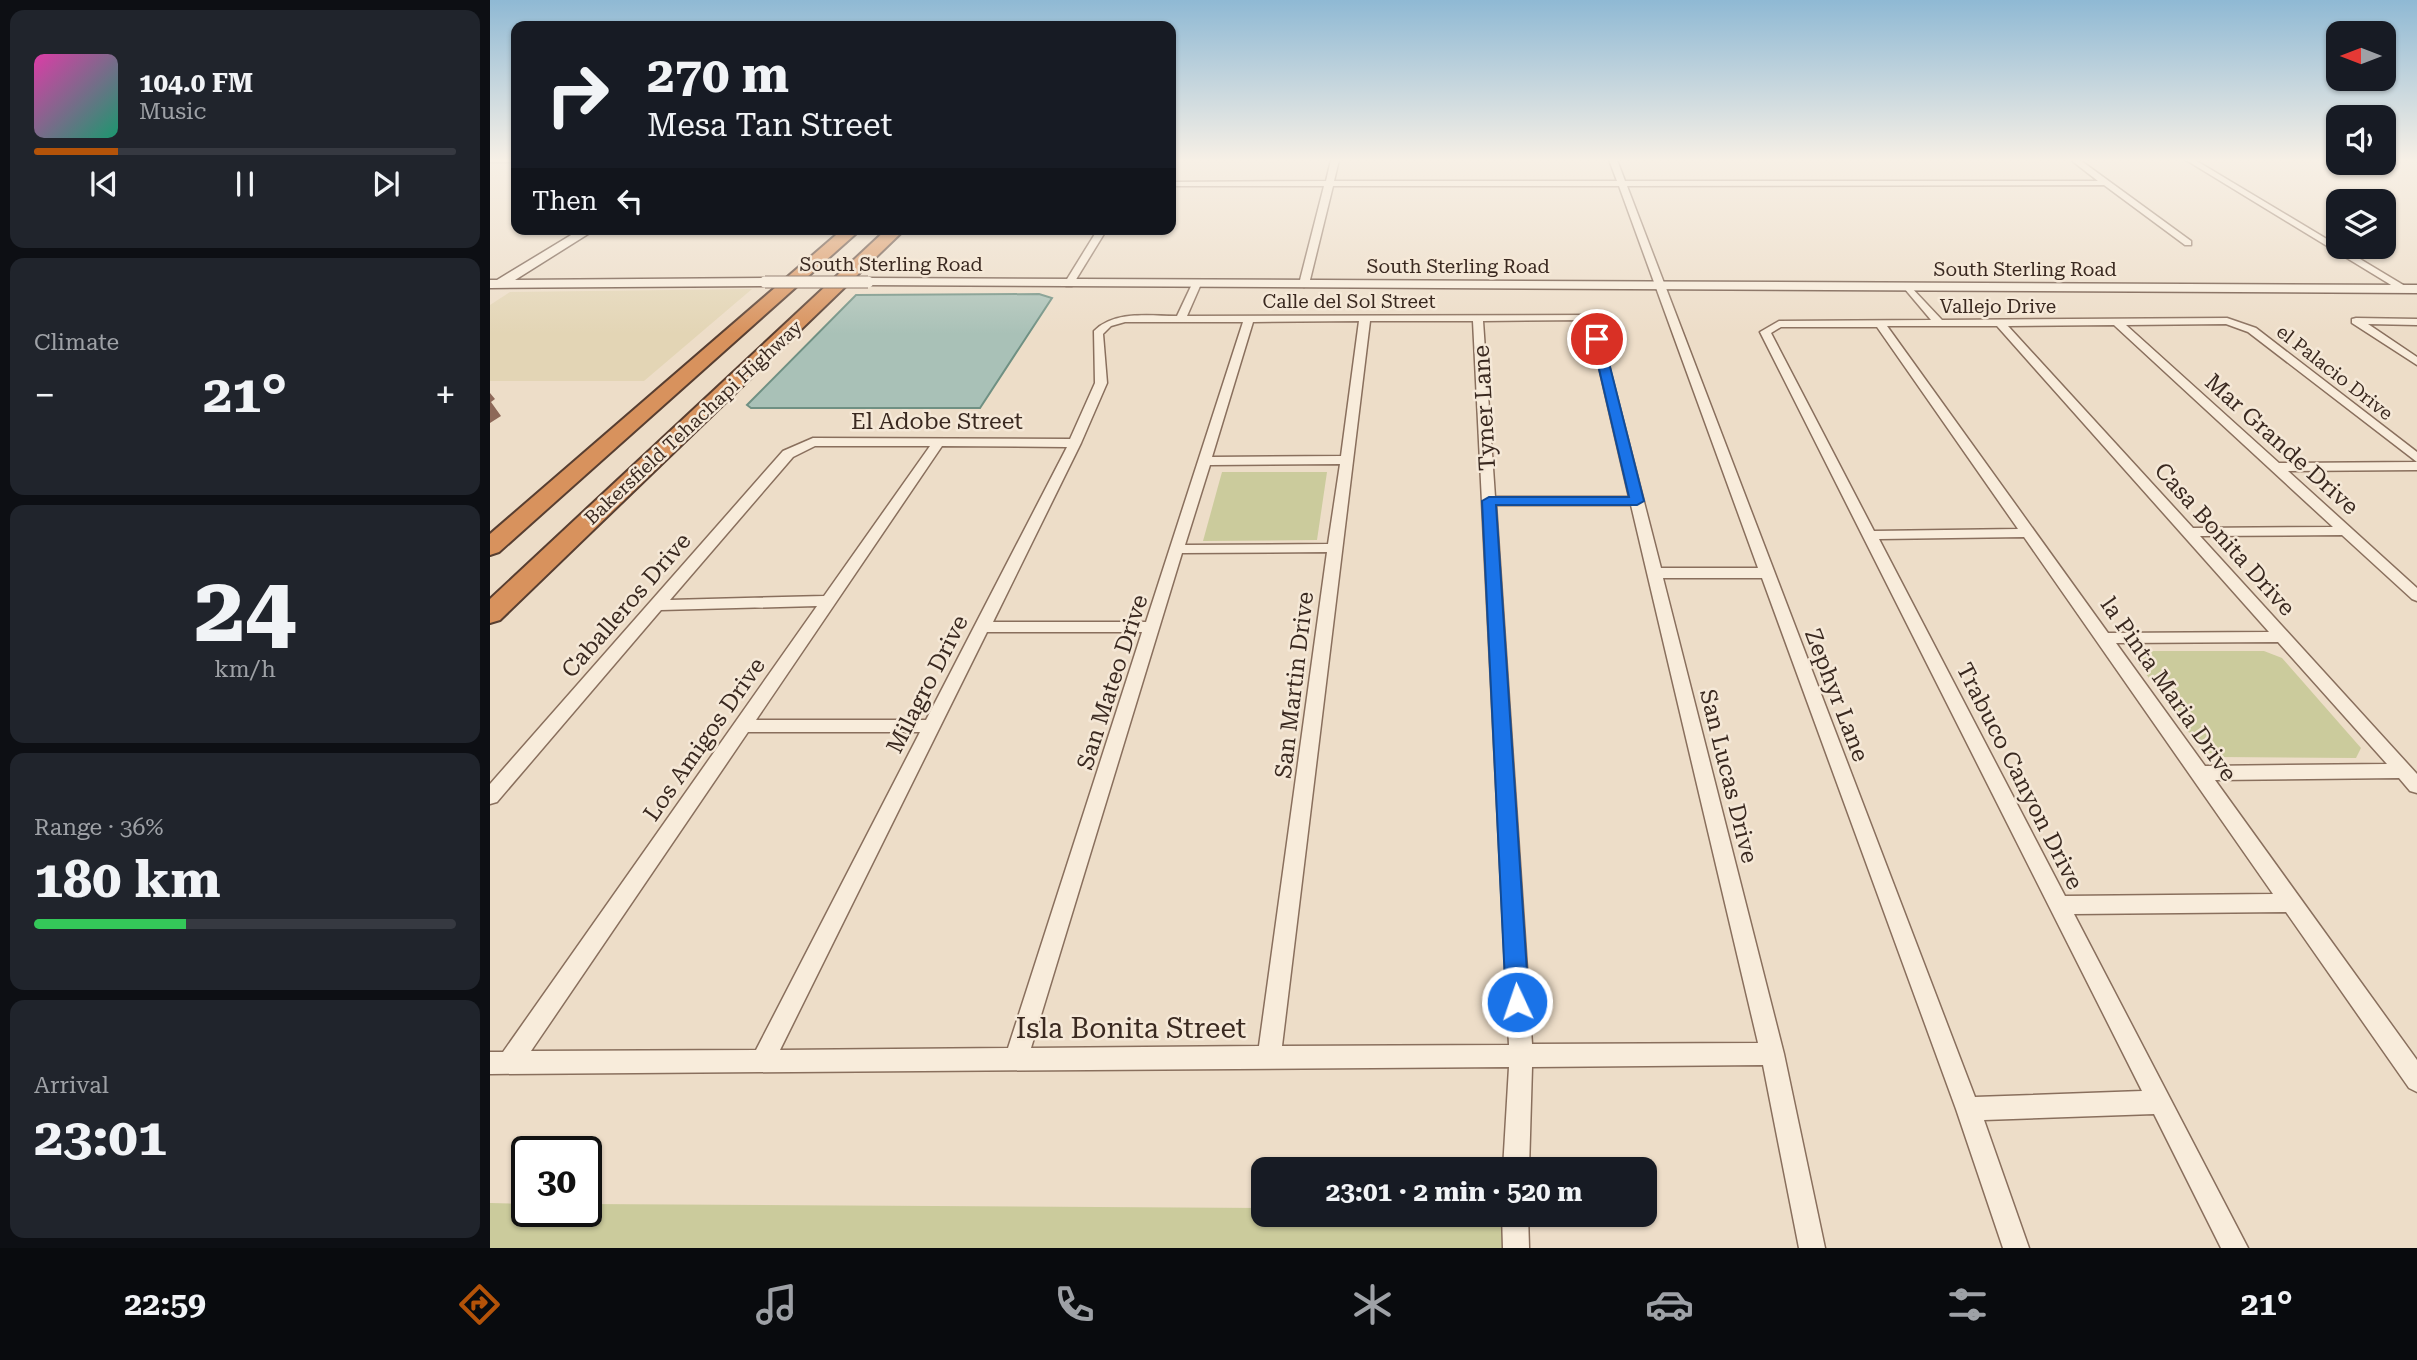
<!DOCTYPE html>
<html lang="en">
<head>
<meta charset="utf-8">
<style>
	body { margin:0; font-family:"Roboto Serif",serif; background:#20242c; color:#f1f3f6; height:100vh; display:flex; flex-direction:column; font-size:26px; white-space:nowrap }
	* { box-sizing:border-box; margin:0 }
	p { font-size:23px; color:#9ea1a6 }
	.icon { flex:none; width:38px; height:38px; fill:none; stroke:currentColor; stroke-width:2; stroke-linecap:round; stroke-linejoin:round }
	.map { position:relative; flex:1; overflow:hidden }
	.drawer { display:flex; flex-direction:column; gap:10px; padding:10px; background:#0d0f14; width:490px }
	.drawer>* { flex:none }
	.guide { position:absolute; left:21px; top:21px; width:665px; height:214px; border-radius:14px; box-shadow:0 2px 5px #0004; background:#171b24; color:#f1f3f6; overflow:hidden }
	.needle { width:46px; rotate:270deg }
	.tools { position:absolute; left:1836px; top:21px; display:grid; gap:14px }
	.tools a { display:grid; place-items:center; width:70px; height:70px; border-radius:14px; background:#171b24; box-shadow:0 2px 5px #0004; font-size:35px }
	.speed { position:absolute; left:21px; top:1136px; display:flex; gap:14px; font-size:35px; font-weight:700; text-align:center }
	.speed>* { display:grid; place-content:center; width:91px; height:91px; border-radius:50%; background:#171b24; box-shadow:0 2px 5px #0004; line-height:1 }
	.speed .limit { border:4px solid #111; border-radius:10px; background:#fff; color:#111 }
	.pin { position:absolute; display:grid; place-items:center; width:60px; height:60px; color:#fff; margin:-30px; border:4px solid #fff; border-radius:50%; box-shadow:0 2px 7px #0007 }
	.me { position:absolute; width:77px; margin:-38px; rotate:357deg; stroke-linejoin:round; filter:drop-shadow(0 0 5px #0008) }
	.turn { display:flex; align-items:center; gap:24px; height:147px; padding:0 21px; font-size:32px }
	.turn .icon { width:91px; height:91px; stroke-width:2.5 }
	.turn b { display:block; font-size:49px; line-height:60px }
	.then { display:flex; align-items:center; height:66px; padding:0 21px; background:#0003; gap:14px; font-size:26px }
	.big { font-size:52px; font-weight:700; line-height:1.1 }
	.drawer .tile { flex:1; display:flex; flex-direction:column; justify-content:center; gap:10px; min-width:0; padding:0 24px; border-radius:14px; background:#20242c }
	.drawer .dial { align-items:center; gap:0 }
	.dial b { font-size:91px; line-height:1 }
	.song { display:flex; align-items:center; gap:21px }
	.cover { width:84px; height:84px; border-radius:10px; background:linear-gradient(135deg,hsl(320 70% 55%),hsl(160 70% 35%)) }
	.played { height:7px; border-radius:4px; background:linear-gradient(90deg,#b45309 20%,#363941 20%) }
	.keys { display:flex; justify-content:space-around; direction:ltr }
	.heat { display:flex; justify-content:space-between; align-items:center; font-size:38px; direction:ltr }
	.charge { height:10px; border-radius:5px; background:linear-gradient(90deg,#34c759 36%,#363941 0) }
	.trip { position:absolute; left:761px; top:1157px; width:406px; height:70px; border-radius:14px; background:#171b24; box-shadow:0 2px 5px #0004; font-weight:700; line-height:70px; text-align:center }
	.menu { display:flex; height:112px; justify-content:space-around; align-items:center; background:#090b0e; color:#9ea1a6 }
	.menu .icon { width:49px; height:49px }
	.menu .active { color:#b45309 }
	.menu b { font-size:32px; color:#f1f3f6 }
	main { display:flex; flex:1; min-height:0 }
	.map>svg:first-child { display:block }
	.farmland { fill:#e3d5b5 }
	.green { fill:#cbcb9c }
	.water { fill:#a9c1b7; stroke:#6f9083; stroke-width:2 }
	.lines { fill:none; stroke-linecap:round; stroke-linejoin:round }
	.street-casing { stroke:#896f5d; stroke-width:3 }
	.secondary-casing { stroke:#6b5040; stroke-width:3 }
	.highway-casing { stroke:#573e31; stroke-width:4 }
	.street { fill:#f8ecdb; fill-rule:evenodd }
	.secondary { fill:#f8ecdb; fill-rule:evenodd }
	.highway { fill:#d8925d; fill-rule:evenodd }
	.secondary-bridge-casing { stroke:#6b5040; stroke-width:13; stroke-linecap:butt }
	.secondary-bridge { stroke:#f8ecdb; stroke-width:11 }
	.shaded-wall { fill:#8d6859 }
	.route { fill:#1a73e8; stroke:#114b97; stroke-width:2 }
	.labels { text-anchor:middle; stroke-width:5; stroke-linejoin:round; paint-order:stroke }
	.far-street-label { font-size:19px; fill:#3a2920; stroke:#f5e8d7 }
	.street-label { font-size:23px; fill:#3a2920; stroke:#f5e8d7 }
	.near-street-label { font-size:28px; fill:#3a2920; stroke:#f5e8d7 }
</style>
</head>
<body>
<main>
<section class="drawer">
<div class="tile">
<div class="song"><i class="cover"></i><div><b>104.0 FM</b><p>Music</p></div></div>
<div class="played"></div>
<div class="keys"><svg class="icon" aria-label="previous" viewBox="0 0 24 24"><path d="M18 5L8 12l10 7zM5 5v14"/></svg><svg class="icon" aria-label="pause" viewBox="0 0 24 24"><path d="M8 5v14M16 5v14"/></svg><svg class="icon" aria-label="next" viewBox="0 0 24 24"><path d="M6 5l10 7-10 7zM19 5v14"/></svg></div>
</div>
<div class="tile"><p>Climate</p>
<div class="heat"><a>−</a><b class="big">21°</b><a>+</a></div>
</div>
<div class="tile dial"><b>24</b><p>km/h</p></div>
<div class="tile"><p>Range · 36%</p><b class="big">180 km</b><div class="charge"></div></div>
<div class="tile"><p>Arrival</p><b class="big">23:01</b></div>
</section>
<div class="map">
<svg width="1927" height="1248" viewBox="0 0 1927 1248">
	<rect width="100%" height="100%" fill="#edddc8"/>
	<!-- farmland -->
	<polygon class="farmland" points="262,289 154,381 0,381 0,305 20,292"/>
	<!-- green -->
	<g class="green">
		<polygon points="732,472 837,472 827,540 713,541"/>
		<polygon points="1652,651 1774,651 1792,658 1871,748 1866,758 1730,757 1712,750 1645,659"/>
		<polygon points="0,1203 37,1204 37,1211 96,1211 96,1204 773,1208 774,1214 1012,1214 1014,1248 0,1248"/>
	</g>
	<!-- water -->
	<polygon class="water" points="549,294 562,298 490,408 261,408 257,405 366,295"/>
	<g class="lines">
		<!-- street casing -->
		<g class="street-casing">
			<g id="street">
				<rect x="0" y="160" width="26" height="2"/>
				<path d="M841,160H849L844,181H1127L1119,160H1127L1135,181H1608L1581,160H1590L1701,241V245H1695L1614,185L1137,186L1485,1097L1652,1091L1270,332L1289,321L1441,320L1414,288L1419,285L1452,320L1737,318L1766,328L1927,452V462L1758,332L1736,324L1636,325L1789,463L1927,462V470L1798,471L1927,588V601L1922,599L1852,535L1710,536L1927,774V793L1920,791L1909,778L1725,780L1927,1060V1092L1919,1088L1796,912L1584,914L1758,1248H1731L1664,1114L1494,1120L1539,1248H1513L1466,1109L1272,578H1173L1294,1054L1335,1248H1309L1273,1065L1042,1067L1039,1169H1013L1019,1067L0,1074V1052H13L327,606L171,610L7,802L0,804V784L293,451L323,438L580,439L605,383L604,331C625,310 659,316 687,316L703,282L711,284L697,316L1106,315L1171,568H1268L1129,186H843L819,284L814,287L809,284L834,186H681V182L836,181ZM1098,320L1139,497H1005L993,321ZM869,321L851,456L722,457L763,322ZM880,321H983L1019,1045L792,1046ZM635,322H753L656,622H503L591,443L617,383L613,334L621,326ZM1624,325L1625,326L1843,527L1703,528L1518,326ZM1397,326H1507L1779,632L1618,633ZM1291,327H1387L1528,529L1384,531L1281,333ZM325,446H440L334,596L180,600L303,457ZM452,446L577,447L436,720H266ZM850,464L838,544L695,545L720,465ZM1006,505H1141L1268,1043L1042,1044ZM1534,537L1783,894L1575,896L1389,539ZM837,552L769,1046L541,1048L692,553ZM497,632H652L518,1048L290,1050ZM1788,642L1897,764L1715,766L1626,643ZM258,732H430L266,1050L41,1051Z"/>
				<polygon points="1696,160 1705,160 1920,289 1911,291"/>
				<polygon points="608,229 617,229 582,286 576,286 574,284"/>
				<polygon points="1866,318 1927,319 1927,325 1878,324 1927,357 1927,365 1862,323 1862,319"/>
				<polygon points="1012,1214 1038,1214 1039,1248 1013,1248"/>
			</g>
		</g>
		<!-- secondary casing -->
		<g class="secondary-casing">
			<g id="secondary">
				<polygon points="91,229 106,229 25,280 275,278 282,282 275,286 0,288 0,280 7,280"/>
				<polygon points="378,278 1927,285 1927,293 373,285 373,279"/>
			</g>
		</g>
		<!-- highway casing -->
		<g class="highway-casing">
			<g id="highway">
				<polygon points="353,229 371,229 9,552 0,555 0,534"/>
				<polygon points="397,229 415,229 10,620 0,623 0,599"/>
			</g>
		</g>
		<!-- street -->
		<use href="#street" class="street"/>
		<!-- secondary -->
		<use href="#secondary" class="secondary"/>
		<!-- highway -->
		<use href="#highway" class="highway"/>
		<!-- secondary-bridge casing -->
		<g class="secondary-bridge-casing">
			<polyline id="secondary-bridge" points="275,282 378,282"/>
		</g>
		<!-- secondary-bridge -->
		<use href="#secondary-bridge" class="secondary-bridge"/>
	</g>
	<!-- shaded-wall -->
	<polygon class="shaded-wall" points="0,393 5,399 1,402 11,416 0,423"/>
	<!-- sky -->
	<linearGradient id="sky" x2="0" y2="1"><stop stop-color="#8fb9d4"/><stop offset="0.48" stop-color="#f7f0e6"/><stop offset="1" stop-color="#f7f0e6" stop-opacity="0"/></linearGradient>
	<rect width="1927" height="334" fill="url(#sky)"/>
	<!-- route -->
	<polygon class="route" points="1107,335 1113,339 1154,501 1147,505 1006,505 1039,1002 1035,1009 1027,1012 1019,1009 1016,1002 992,501 999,497 1139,497 1102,339"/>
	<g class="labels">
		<!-- far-street labels -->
		<g class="far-street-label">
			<text x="401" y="271">South Sterling Road</text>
			<text x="968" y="273">South Sterling Road</text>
			<text x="1535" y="276">South Sterling Road</text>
			<text x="859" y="308">Calle del Sol Street</text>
			<text x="1508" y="313">Vallejo Drive</text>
			<text transform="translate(1845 372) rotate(38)" y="7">el Palacio Drive</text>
			<text transform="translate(203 422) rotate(-43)" y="7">Bakersfield Tehachapi Highway</text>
		</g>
		<!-- street labels -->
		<g class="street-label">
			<text transform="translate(994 408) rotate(-93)" y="8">Tyner Lane</text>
			<text x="447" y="429">El Adobe Street</text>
			<text transform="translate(1792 444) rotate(42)" y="8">Mar Grande Drive</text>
			<text transform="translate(1735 539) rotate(48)" y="8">Casa Bonita Drive</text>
			<text transform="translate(136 605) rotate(-49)" y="8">Caballeros Drive</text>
			<text transform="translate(622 682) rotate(-72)" y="8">San Mateo Drive</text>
			<text transform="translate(437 684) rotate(-63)" y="8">Milagro Drive</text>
			<text transform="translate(804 685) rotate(-83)" y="8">San Martin Drive</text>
			<text transform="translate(1679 689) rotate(55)" y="8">la Pinta Maria Drive</text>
			<text transform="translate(1347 695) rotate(69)" y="8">Zephyr Lane</text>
			<text transform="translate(214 739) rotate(-55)" y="8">Los Amigos Drive</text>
			<text transform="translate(1239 776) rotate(76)" y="8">San Lucas Drive</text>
			<text transform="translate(1530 776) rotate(63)" y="8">Trabuco Canyon Drive</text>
		</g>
		<!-- near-street labels -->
		<g class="near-street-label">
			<text x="641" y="1038">Isla Bonita Street</text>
		</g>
	</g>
</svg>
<div class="tools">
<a><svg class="needle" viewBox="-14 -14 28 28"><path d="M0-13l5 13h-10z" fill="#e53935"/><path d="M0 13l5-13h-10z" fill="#9ea1a6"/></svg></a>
<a><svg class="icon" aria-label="sound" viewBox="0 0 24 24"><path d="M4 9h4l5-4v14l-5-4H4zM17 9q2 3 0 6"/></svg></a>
<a><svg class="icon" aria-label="layers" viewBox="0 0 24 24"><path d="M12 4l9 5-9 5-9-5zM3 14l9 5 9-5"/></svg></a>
</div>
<div class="speed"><div class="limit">30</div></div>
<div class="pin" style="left:1107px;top:339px;background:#d93025"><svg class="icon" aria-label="arrive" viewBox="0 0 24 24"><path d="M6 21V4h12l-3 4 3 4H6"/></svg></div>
<svg class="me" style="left:1027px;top:1002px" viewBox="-20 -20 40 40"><circle r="17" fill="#1a73e8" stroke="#fff" stroke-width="3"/><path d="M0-11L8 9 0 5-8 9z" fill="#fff"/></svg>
<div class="trip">23:01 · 2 min · 520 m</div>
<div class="guide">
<div class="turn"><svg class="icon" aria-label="right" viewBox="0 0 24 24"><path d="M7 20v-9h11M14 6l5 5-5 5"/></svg><div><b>270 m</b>Mesa Tan Street</div></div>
<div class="then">Then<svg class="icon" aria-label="left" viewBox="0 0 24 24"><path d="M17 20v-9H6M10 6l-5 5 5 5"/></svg></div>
</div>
</div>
</main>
<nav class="menu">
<b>22:59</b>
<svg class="icon active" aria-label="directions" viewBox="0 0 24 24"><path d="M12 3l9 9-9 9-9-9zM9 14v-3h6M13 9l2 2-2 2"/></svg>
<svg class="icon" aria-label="music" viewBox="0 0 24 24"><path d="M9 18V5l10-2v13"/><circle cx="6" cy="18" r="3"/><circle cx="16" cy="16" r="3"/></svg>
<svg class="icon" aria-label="phone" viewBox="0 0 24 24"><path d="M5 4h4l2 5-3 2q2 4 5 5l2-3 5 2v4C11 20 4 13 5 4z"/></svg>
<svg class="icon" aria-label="climate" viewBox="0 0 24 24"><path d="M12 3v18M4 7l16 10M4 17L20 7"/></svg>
<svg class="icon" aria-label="car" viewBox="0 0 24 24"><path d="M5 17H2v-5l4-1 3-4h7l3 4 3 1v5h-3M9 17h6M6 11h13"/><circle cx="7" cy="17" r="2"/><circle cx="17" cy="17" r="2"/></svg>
<svg class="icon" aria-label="filters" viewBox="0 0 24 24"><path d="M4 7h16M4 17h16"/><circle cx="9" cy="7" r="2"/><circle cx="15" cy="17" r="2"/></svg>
<b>21°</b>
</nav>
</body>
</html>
